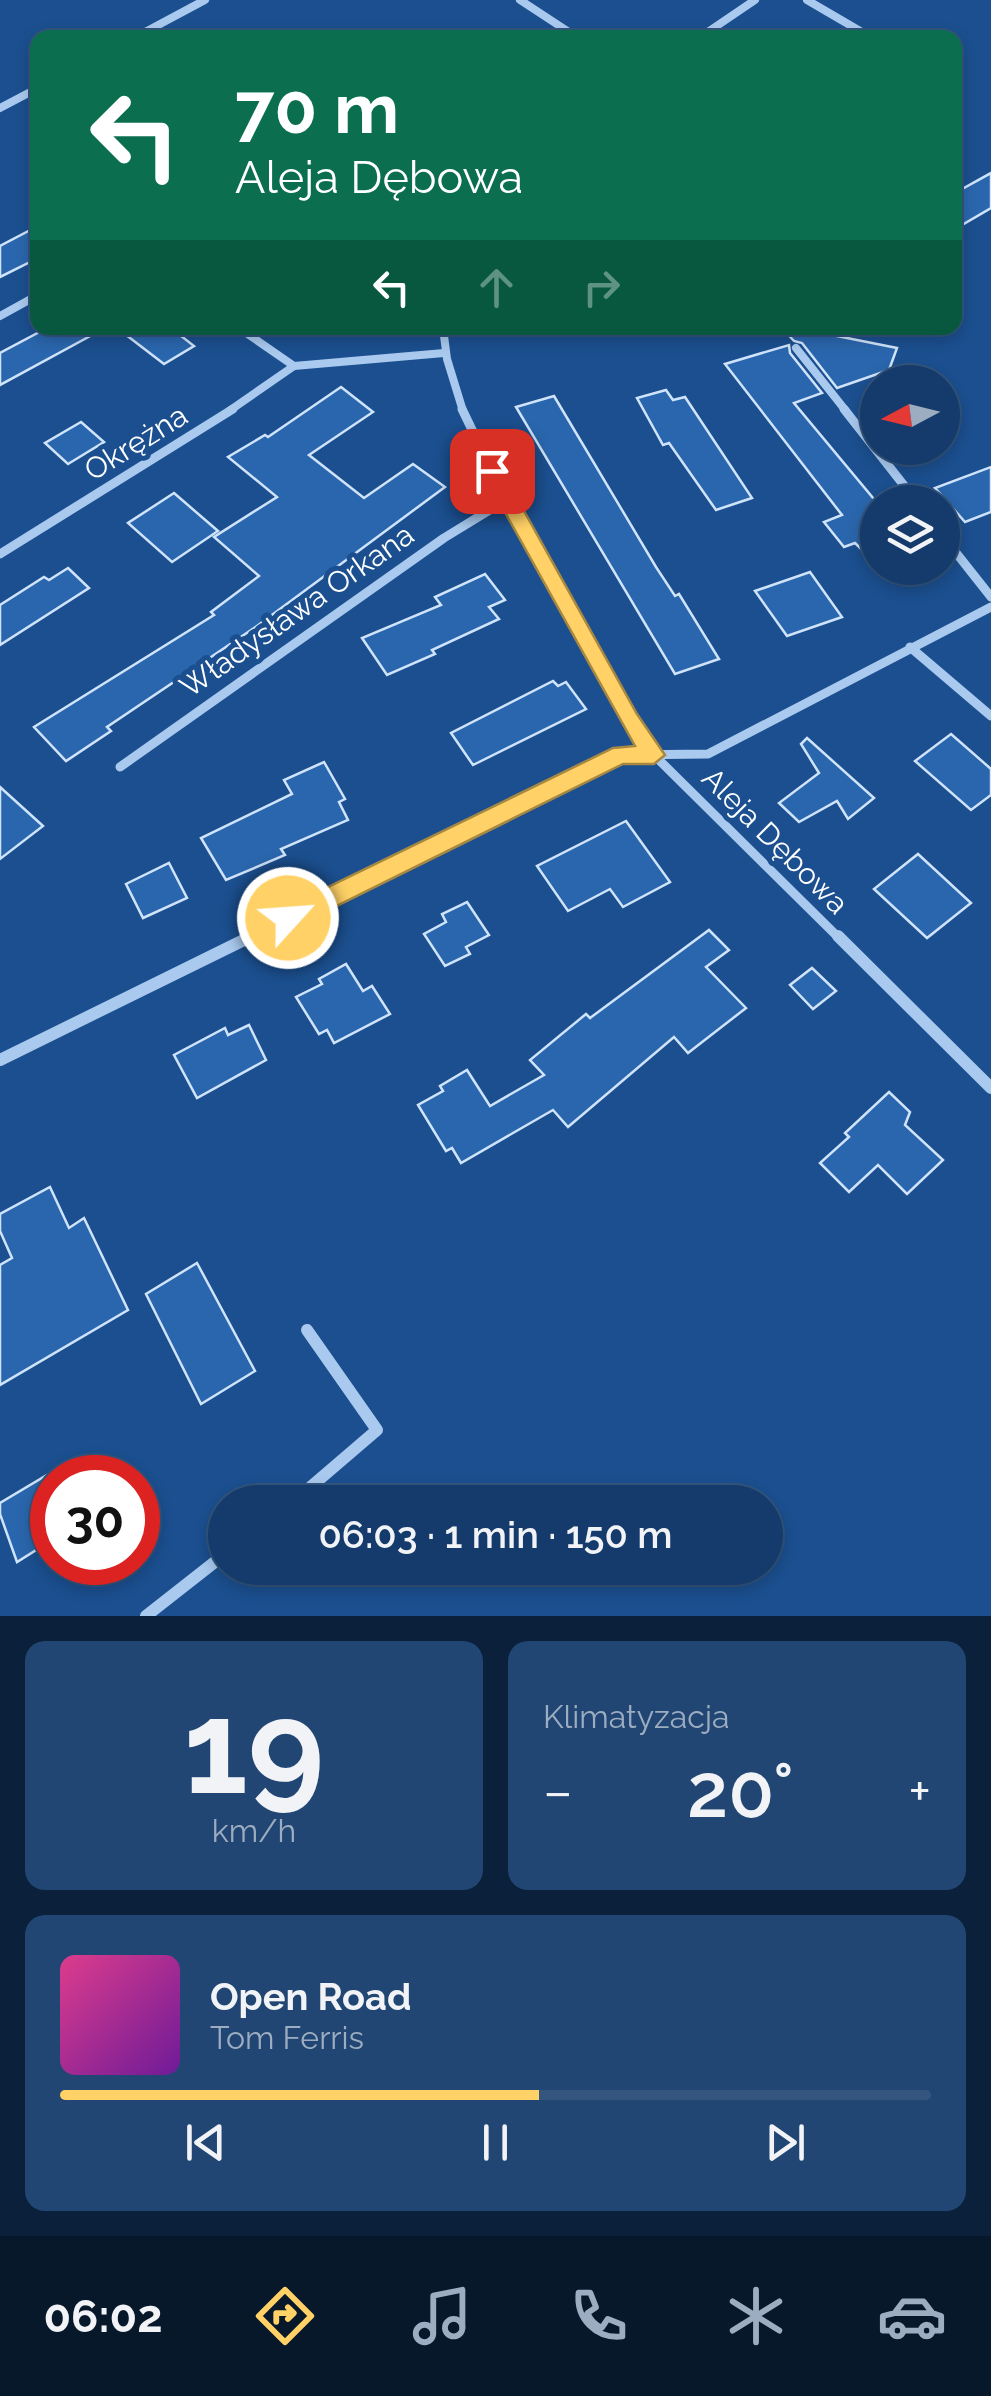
<!DOCTYPE html>
<html lang="pl">
<head>
<meta charset="utf-8">
<style>
	body { margin:0; font-family:Raleway,sans-serif; background:#214673; color:#f1f3f6; height:100vh; display:flex; flex-direction:column; font-size:38px; white-space:nowrap }
	* { box-sizing:border-box; margin:0 }
	p { font-size:32px; color:#9dadc1 }
	.icon { flex:none; width:55px; height:55px; fill:none; stroke:currentColor; stroke-width:2; stroke-linecap:round; stroke-linejoin:round }
	.map { position:relative; height:1616px; overflow:hidden }
	.panel { display:flex; flex-direction:column; gap:25px; padding:25px; background:#0b203b; flex:1 }
	.panel>* { flex:none }
	.hud { position:absolute; left:30px; top:30px; width:932px; height:305px; border-radius:20px; box-shadow:0 5px 15px #0003,0 0 0 2px #33557e; background:#0b6e4f; color:#fff; overflow:hidden }
	.needle { width:65px; rotate:263deg }
	.fabs { position:absolute; left:860px; top:365px; display:grid; gap:20px }
	.fabs a { display:grid; place-items:center; width:100px; height:100px; border-radius:50%; background:#143b6b; box-shadow:0 5px 15px #0003,0 0 0 2px #33557e; font-size:50px }
	.speed { position:absolute; left:30px; top:1455px; display:flex; gap:20px; font-size:50px; font-weight:700; text-align:center }
	.speed>* { display:grid; place-content:center; width:130px; height:130px; border-radius:50%; background:#143b6b; box-shadow:0 5px 15px #0003,0 0 0 2px #33557e; line-height:1 }
	.speed .limit { border:15px solid #d22; background:#fff; color:#111 }
	.pin { position:absolute; display:grid; place-items:center; width:85px; height:85px; color:#fff; margin:-42px; border-radius:20px; box-shadow:0 5px 15px #0006 }
	.me { position:absolute; width:110px; margin:-55px; rotate:64deg; stroke-linejoin:round; filter:drop-shadow(0 0 8px #0008) }
	.turn { display:flex; align-items:center; gap:35px; height:210px; padding:0 40px; font-size:45px }
	.turn .icon { width:130px; height:130px; stroke-width:2.5 }
	.turn b { display:block; font-size:70px; line-height:85px }
	.lanes { display:flex; align-items:center; height:95px; padding:0 40px; background:#0003; justify-content:center; gap:50px; direction:ltr }
	.lanes .off { opacity:.35 }
	.big { font-size:75px; font-weight:600; line-height:1.1 }
	.panel .card { flex:1; display:flex; flex-direction:column; justify-content:center; gap:15px; min-width:0; padding:0 35px; border-radius:20px; background:#214673 }
	.panel .dial { align-items:center; gap:0 }
	.dial b { font-size:130px; line-height:1 }
	.song { display:flex; align-items:center; gap:30px }
	.cover { width:120px; height:120px; border-radius:15px; background:linear-gradient(135deg,hsl(330 70% 55%),hsl(280 70% 35%)) }
	.played { height:10px; border-radius:5px; background:linear-gradient(90deg,#ffd166 55%,#33557e 55%) }
	.keys { display:flex; justify-content:space-around; direction:ltr }
	.heat { display:flex; justify-content:space-between; align-items:center; font-size:55px; direction:ltr }
	.panel .tiles { flex:1; display:grid; gap:25px; grid-template-columns:1fr 1fr }
	.card:last-child { grid-column:span 2 }
	.trip { position:absolute; left:208px; top:1485px; width:575px; height:100px; border-radius:50px; background:#143b6b; box-shadow:0 5px 15px #0003,0 0 0 2px #33557e; font-weight:600; line-height:100px; text-align:center }
	.menu { display:flex; height:160px; justify-content:space-around; align-items:center; background:#08182b; color:#9dadc1 }
	.menu .icon { width:70px; height:70px }
	.menu .active { color:#ffd166 }
	.menu b { font-size:45px; color:#f1f3f6 }
	.map>svg:first-child { display:block }
	.building { fill:#2a66ad; stroke:#cfe3fa; stroke-width:2.5 }
	.lines { fill:none; stroke-linecap:round; stroke-linejoin:round }
	.minor-far2 { stroke:#a9c9ee; stroke-width:8 }
	.minor-far1 { stroke:#a9c9ee; stroke-width:9 }
	.minor { stroke:#a9c9ee; stroke-width:12 }
	.route { fill:#ffd166; stroke:#a68842; stroke-width:2.5 }
	.labels { text-anchor:middle; stroke-width:10; stroke-linejoin:round; paint-order:stroke }
	.street-label { font-size:30px; fill:#fff; stroke:#1b4f8f }
</style>
</head>
<body>
<div class="map">
<svg width="991" height="1616" viewBox="0 0 991 1616">
	<rect width="100%" height="100%" fill="#1b4f8f"/>
	<!-- building -->
	<g class="building">
		<polygon points="991,173 991,208 955,229 955,193"/>
		<polygon points="38,226 38,258 0,277 0,246"/>
		<polygon points="47,328 105,328 0,385 0,353"/>
		<polygon points="117,328 171,328 194,346 164,364"/>
		<polygon points="782,328 797,328 897,348 889,370 837,388 802,343 794,341"/>
		<polygon points="789,345 790,353 822,393 794,403 878,504 878,565 855,543 844,547 824,522 842,515 725,364"/>
		<polygon points="341,387 373,412 309,455 364,498 413,464 445,487 257,626 107,727 111,731 66,761 34,727 214,615 211,612 259,576 214,537 277,497 228,457 265,435 268,437"/>
		<polygon points="666,390 673,400 685,397 752,498 716,510 669,443 663,445 637,398"/>
		<polygon points="554,396 656,567 675,596 679,594 719,659 675,674 516,407"/>
		<polygon points="81,422 104,442 68,464 45,443"/>
		<polygon points="991,467 991,512 965,522 935,488"/>
		<polygon points="174,493 218,531 172,562 128,523"/>
		<polygon points="68,568 89,588 0,645 0,605 44,577 49,580"/>
		<polygon points="810,572 842,617 787,636 755,591"/>
		<polygon points="485,574 505,600 489,607 499,619 432,650 435,654 387,675 362,638 441,605 435,597"/>
		<polygon points="553,681 558,686 566,682 586,709 473,765 451,733"/>
		<polygon points="951,734 991,769 991,795 971,810 915,761"/>
		<polygon points="807,738 874,798 848,819 837,801 799,822 779,803 819,773 801,744"/>
		<polygon points="324,762 345,799 339,802 348,820 281,849 285,855 226,880 201,838 292,794 284,780"/>
		<polygon points="0,787 43,826 0,859"/>
		<polygon points="626,821 670,882 623,907 610,889 568,911 537,866"/>
		<polygon points="918,854 971,903 927,938 874,889"/>
		<polygon points="169,863 187,898 143,918 126,884"/>
		<polygon points="467,902 489,935 466,947 470,954 445,966 424,934 446,922 442,914"/>
		<polygon points="709,930 729,950 706,967 746,1008 688,1053 674,1037 568,1127 553,1110 461,1163 452,1148 446,1151 418,1105 443,1091 440,1086 467,1070 490,1106 544,1075 530,1060 586,1014 590,1018"/>
		<polygon points="346,964 363,991 372,986 390,1014 334,1043 327,1030 319,1034 296,997 322,984 319,979"/>
		<polygon points="812,968 836,991 813,1009 790,985"/>
		<polygon points="249,1025 266,1060 197,1098 174,1055 225,1028 228,1035"/>
		<polygon points="889,1092 910,1112 905,1125 943,1160 907,1194 878,1165 849,1192 820,1163 849,1137 845,1133"/>
		<polygon points="50,1187 69,1228 84,1218 128,1310 0,1385 0,1265 12,1258 0,1231 0,1214"/>
		<polygon points="197,1263 255,1371 201,1404 146,1294"/>
		<polygon points="52,1472 52,1540 17,1562 0,1514 0,1503"/>
	</g>
	<g class="lines">
		<!-- minor-far2 -->
		<g class="minor-far2">
			<polyline points="520,0 578,38"/>
			<polyline points="807,0 872,38"/>
			<polyline points="134,38 205,0"/>
			<polyline points="699,38 755,0"/>
			<polyline points="0,108 38,88"/>
			<polyline points="0,316 38,295"/>
			<polyline points="239,328 294,366"/>
			<polyline points="443,328 447,359 463,411"/>
			<polyline points="796,348 846,411"/>
			<polyline points="229,411 294,366 444,353"/>
		</g>
		<!-- minor-far1 -->
		<g class="minor-far1">
			<polyline points="462,409 516,521 612,690 654,755 840,939"/>
			<polyline points="844,409 917,502"/>
			<polyline points="942,535 991,597"/>
			<polyline points="0,554 233,409"/>
			<polyline points="910,647 991,716"/>
			<polyline points="120,767 444,538 506,500"/>
			<polyline points="246,939 621,755 708,754 991,607"/>
		</g>
		<!-- minor -->
		<g class="minor">
			<polyline points="838,936 991,1088"/>
			<polyline points="0,1060 252,936"/>
			<polyline points="293,1502 377,1430 307,1330"/>
			<polyline points="146,1616 225,1554"/>
		</g>
	</g>
	<!-- route -->
	<polygon class="route" points="492,464 499,466 637,714 665,755 654,764 623,764 296,926 288,929 279,926 276,918 279,911 613,748 635,746 482,471"/>
	<g class="labels">
		<!-- street labels -->
		<g class="street-label">
			<text transform="translate(136 443) rotate(-32)" y="10">Okrężna</text>
			<text transform="translate(297 611) rotate(-35)" y="10">Władysława Orkana</text>
			<text transform="translate(775 841) rotate(45)" y="10">Aleja Dębowa</text>
		</g>
	</g>
</svg>
<div class="fabs">
<a><svg class="needle" viewBox="-14 -14 28 28"><path d="M0-13l5 13h-10z" fill="#e53935"/><path d="M0 13l5-13h-10z" fill="#9dadc1"/></svg></a>
<a><svg class="icon" aria-label="layers" viewBox="0 0 24 24"><path d="M12 4l9 5-9 5-9-5zM3 14l9 5 9-5"/></svg></a>
</div>
<div class="speed"><div class="limit">30</div></div>
<div class="pin" style="left:492px;top:471px;background:#d93025"><svg class="icon" aria-label="arrive" viewBox="0 0 24 24"><path d="M6 21V4h12l-3 4 3 4H6"/></svg></div>
<svg class="me" style="left:288px;top:918px" viewBox="-20 -20 40 40"><circle r="17" fill="#ffd166" stroke="#fff" stroke-width="3"/><path d="M0-11L8 9 0 5-8 9z" fill="#fff"/></svg>
<div class="trip">06:03 · 1 min · 150 m</div>
<div class="hud">
<div class="turn"><svg class="icon" aria-label="left" viewBox="0 0 24 24"><path d="M17 20v-9H6M10 6l-5 5 5 5"/></svg><div><b>70 m</b>Aleja Dębowa</div></div>
<div class="lanes"><svg class="icon" aria-label="left" viewBox="0 0 24 24"><path d="M17 20v-9H6M10 6l-5 5 5 5"/></svg><svg class="icon off" aria-label="ahead" viewBox="0 0 24 24"><path d="M12 20V5M6 11l6-6 6 6"/></svg><svg class="icon off" aria-label="right" viewBox="0 0 24 24"><path d="M7 20v-9h11M14 6l5 5-5 5"/></svg></div>
</div>
</div>
<section class="panel">
<div class="tiles">
<div class="card dial"><b>19</b><p>km/h</p></div>
<div class="card"><p>Klimatyzacja</p>
<div class="heat"><a>−</a><b class="big">20°</b><a>+</a></div>
</div>
<div class="card">
<div class="song"><i class="cover"></i><div><b>Open Road</b><p>Tom Ferris</p></div></div>
<div class="played"></div>
<div class="keys"><svg class="icon" aria-label="previous" viewBox="0 0 24 24"><path d="M18 5L8 12l10 7zM5 5v14"/></svg><svg class="icon" aria-label="pause" viewBox="0 0 24 24"><path d="M8 5v14M16 5v14"/></svg><svg class="icon" aria-label="next" viewBox="0 0 24 24"><path d="M6 5l10 7-10 7zM19 5v14"/></svg></div>
</div>
</div>
</section>
<nav class="menu">
<b>06:02</b>
<svg class="icon active" aria-label="directions" viewBox="0 0 24 24"><path d="M12 3l9 9-9 9-9-9zM9 14v-3h6M13 9l2 2-2 2"/></svg>
<svg class="icon" aria-label="music" viewBox="0 0 24 24"><path d="M9 18V5l10-2v13"/><circle cx="6" cy="18" r="3"/><circle cx="16" cy="16" r="3"/></svg>
<svg class="icon" aria-label="phone" viewBox="0 0 24 24"><path d="M5 4h4l2 5-3 2q2 4 5 5l2-3 5 2v4C11 20 4 13 5 4z"/></svg>
<svg class="icon" aria-label="climate" viewBox="0 0 24 24"><path d="M12 3v18M4 7l16 10M4 17L20 7"/></svg>
<svg class="icon" aria-label="car" viewBox="0 0 24 24"><path d="M5 17H2v-5l4-1 3-4h7l3 4 3 1v5h-3M9 17h6M6 11h13"/><circle cx="7" cy="17" r="2"/><circle cx="17" cy="17" r="2"/></svg>
</nav>
</body>
</html>
